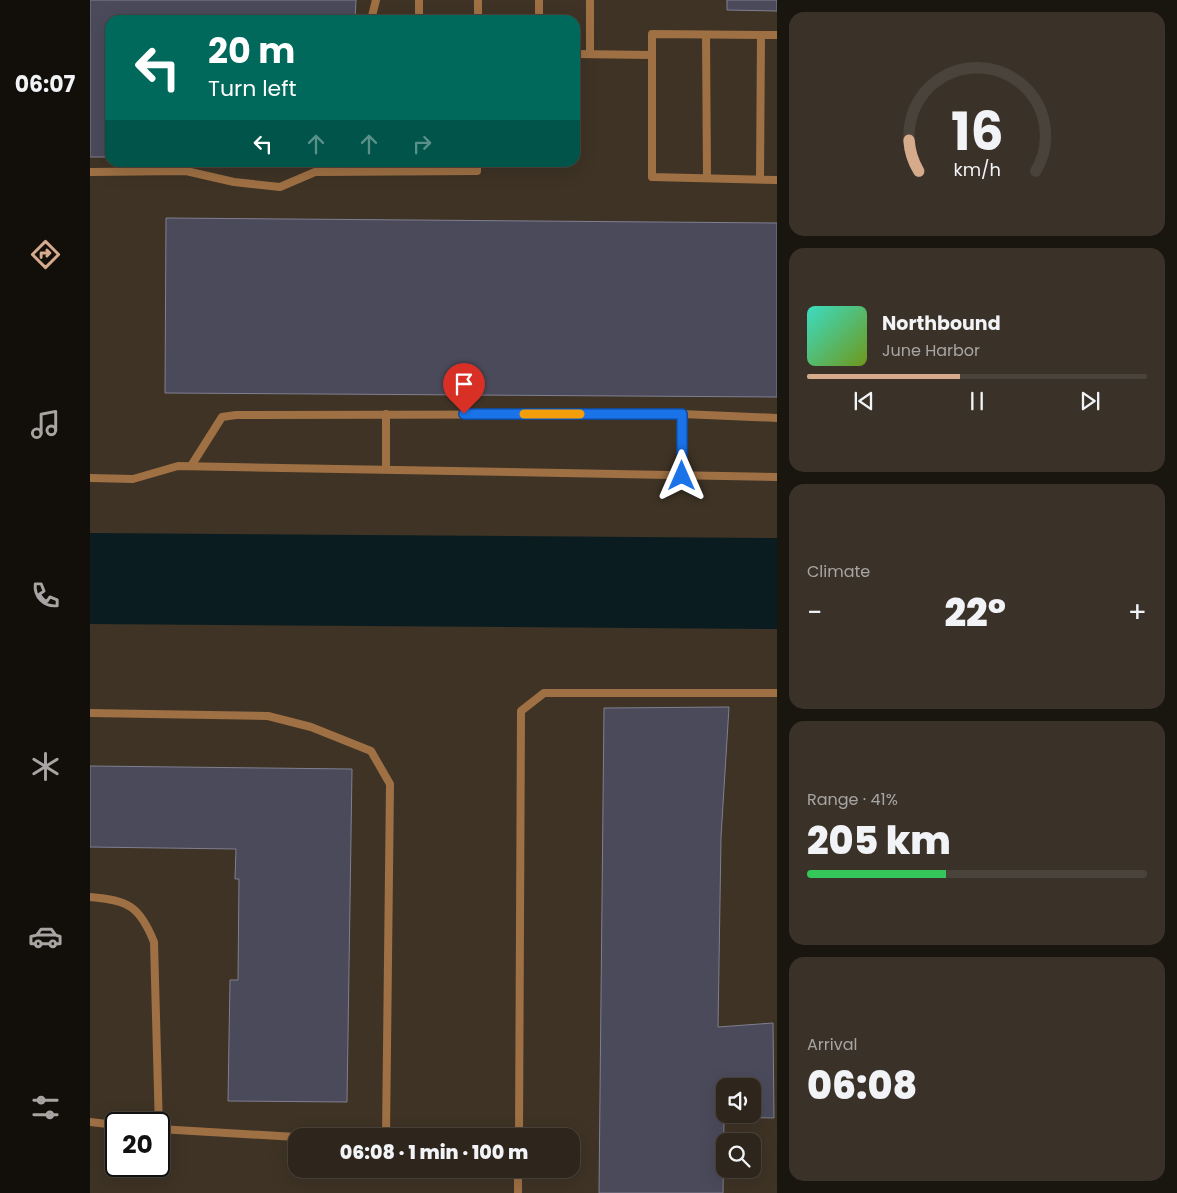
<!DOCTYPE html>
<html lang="en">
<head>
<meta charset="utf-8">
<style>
	body { margin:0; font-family:Poppins,sans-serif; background:#3a3229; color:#f1f3f6; height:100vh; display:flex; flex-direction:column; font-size:19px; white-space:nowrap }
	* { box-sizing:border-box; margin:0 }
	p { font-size:16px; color:#a7a5a3 }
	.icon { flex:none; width:28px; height:28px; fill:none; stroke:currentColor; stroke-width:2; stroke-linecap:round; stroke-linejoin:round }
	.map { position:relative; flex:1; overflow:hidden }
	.drawer { display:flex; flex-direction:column; gap:12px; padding:12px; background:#19150f; width:400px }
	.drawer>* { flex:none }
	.hud { position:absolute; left:15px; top:15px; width:475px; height:152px; border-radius:15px; box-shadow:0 5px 20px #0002,0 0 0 1px #49433b; background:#00695c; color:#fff; overflow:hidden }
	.controls { position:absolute; left:626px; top:1078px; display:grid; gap:10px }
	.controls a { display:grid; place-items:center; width:45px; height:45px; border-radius:10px; background:#2e261c; box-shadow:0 5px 20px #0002,0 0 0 1px #49433b; font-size:25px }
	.speed { position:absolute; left:15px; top:1112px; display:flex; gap:10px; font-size:25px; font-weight:700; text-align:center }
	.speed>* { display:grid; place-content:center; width:65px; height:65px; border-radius:50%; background:#2e261c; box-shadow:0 5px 20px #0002,0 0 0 1px #49433b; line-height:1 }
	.speed .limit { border:2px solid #111; border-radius:8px; background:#fff; color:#111 }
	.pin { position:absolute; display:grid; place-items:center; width:42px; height:42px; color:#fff; margin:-51px -21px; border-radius:50% 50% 50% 0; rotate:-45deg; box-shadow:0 0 5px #0007 }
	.pin .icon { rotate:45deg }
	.me { position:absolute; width:55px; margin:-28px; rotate:0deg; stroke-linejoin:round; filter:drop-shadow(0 0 4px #0008) }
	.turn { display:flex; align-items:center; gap:18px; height:105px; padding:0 20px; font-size:22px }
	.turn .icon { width:65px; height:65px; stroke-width:2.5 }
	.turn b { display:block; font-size:35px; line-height:42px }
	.lanes { display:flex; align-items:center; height:48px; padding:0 20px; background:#0003; justify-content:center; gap:25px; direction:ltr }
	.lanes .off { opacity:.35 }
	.big { font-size:38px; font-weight:800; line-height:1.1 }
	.drawer .card { flex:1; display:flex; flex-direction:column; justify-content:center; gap:8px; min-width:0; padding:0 18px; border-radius:15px; background:#3a3229 }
	.drawer .dial { align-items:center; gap:0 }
	.dial svg { height:130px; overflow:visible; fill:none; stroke:#49433b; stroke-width:7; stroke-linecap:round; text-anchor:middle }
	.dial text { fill:#f1f3f6; stroke:none }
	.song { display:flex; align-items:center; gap:15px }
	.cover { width:60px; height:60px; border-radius:8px; background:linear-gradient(135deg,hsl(170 70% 55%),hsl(80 70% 35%)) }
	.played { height:5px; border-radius:2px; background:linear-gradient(90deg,#d6ab8b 45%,#49433b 45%) }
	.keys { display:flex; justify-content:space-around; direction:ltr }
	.heat { display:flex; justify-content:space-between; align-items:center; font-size:28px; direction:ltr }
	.charge { height:8px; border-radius:4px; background:linear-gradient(90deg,#34c759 41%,#49433b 0) }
	.trip { position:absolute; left:198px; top:1128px; width:292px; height:50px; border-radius:15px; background:#2e261c; box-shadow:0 5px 20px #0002,0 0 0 1px #49433b; font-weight:800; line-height:50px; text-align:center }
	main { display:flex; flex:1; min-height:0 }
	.tabs { display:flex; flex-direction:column; width:90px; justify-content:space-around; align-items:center; background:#120f0b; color:#a7a5a3 }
	.tabs .icon { width:35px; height:35px }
	.tabs .on { color:#d6ab8b }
	.tabs b { font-size:22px; color:#f1f3f6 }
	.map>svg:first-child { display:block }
	.water { fill:#0a1c20 }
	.building { fill:#4a4a5b; stroke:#7f7f91; fill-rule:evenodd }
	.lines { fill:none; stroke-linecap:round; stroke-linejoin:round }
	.service { stroke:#9f7044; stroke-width:8 }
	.route-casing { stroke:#114b97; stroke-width:12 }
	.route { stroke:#1a73e8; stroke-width:9 }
	.slow { stroke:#f59e0b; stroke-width:9 }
</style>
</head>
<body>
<main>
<nav class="tabs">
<b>06:07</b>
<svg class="icon on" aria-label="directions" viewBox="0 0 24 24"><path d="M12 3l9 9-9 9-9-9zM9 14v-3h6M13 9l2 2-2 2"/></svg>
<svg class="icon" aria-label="music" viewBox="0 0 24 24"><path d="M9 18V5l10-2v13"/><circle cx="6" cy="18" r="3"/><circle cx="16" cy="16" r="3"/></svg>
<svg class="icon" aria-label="phone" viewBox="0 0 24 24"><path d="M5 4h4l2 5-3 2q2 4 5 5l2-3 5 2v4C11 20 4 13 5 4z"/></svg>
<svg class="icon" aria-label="climate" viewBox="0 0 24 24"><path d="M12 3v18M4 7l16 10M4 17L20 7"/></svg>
<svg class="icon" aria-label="car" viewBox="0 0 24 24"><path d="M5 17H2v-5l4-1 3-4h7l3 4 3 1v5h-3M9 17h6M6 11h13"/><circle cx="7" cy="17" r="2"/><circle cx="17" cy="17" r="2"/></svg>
<svg class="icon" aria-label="filters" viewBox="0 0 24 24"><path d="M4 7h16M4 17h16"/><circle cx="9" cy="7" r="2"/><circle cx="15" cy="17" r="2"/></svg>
</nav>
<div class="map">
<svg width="687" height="1193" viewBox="0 0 687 1193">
	<rect width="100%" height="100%" fill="#3e3325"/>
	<!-- water -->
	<polygon class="water" points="0,533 687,538 687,629 0,624"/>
	<!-- building -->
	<g class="building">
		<polygon points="0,0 266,0 265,20 20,20 20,157 0,157"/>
		<polygon points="637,0 687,0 687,11 637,10"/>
		<polygon points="76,218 687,223 687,397 75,393"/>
		<path d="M639,707L631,837L628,1027L683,1023L684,1118L634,1117L633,1193H509L514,708ZM635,1086H662V1114H635Z"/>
		<polygon points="0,766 262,769 257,1102 138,1101 140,980 148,980 149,879 145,879 146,849 0,847"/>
	</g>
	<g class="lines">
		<!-- service -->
		<g class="service">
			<polyline points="329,0 329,20"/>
			<polyline points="281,20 286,0"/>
			<polyline points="388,20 388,0"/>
			<polyline points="449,20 449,0"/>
			<polyline points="616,35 617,178"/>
			<polyline points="687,35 562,34 562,177 687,180"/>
			<polyline points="485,54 562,55"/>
			<polyline points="500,54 500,0"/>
			<polyline points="0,172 96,171 144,182 190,187 225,172 387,171 387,162"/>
			<polyline points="670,179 671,35"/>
			<polyline points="592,414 687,418"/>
			<polyline points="101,466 132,417 146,415 592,414 592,477"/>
			<polyline points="296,469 296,414"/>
			<polyline points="0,478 43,479 88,466 687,477"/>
			<polyline points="0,713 178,716 221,727 281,751 300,784 296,1136"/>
			<path d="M0,897C39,900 50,907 64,942L69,1129"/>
			<polyline points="0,1122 26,1125"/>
			<polyline points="69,1129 206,1137"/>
			<polyline points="429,1136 431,711 454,693 687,693"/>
			<polyline points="428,1193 428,1169"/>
		</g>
	</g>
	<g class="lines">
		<!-- route casing -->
		<g class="route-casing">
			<polyline id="route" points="374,414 592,414 592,476"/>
		</g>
		<!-- route -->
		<use href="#route" class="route"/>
		<!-- slow -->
		<polyline class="slow" points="434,414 490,414"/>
	</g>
</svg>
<div class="controls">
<a><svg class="icon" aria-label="sound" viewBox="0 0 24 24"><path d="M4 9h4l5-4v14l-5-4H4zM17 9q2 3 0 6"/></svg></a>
<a><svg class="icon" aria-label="search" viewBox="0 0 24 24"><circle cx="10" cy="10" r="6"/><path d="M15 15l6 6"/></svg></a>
</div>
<div class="speed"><div class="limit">20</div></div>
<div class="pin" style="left:374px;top:414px;background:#d93025"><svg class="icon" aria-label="arrive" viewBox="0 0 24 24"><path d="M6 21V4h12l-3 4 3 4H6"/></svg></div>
<svg class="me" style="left:592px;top:476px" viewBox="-20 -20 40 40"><path d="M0-17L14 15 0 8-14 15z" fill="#1a73e8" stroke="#fff" stroke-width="4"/></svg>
<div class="trip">06:08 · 1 min · 100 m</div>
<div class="hud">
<div class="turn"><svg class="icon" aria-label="left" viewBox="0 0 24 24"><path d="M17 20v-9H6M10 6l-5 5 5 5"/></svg><div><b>20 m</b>Turn left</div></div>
<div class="lanes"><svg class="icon" aria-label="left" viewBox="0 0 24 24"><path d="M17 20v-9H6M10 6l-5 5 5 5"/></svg><svg class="icon off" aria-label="ahead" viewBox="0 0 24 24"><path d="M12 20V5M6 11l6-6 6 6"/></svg><svg class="icon off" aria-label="ahead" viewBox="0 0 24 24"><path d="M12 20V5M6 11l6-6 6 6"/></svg><svg class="icon off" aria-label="right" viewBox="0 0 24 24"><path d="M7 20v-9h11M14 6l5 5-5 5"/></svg></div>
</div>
</div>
<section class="drawer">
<div class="card dial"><svg viewBox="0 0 100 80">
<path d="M14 69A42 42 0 1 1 86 69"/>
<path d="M14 69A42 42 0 0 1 8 50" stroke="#d6ab8b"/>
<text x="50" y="56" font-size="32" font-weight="700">16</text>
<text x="50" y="72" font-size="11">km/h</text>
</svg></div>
<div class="card">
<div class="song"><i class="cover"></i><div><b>Northbound</b><p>June Harbor</p></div></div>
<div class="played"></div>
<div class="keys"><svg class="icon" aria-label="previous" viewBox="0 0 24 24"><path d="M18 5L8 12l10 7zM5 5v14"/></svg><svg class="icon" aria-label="pause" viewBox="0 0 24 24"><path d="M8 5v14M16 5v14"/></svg><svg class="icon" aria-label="next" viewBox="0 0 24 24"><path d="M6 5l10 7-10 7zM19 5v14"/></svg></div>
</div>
<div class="card"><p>Climate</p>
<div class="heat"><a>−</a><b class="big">22°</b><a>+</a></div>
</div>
<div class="card"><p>Range · 41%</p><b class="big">205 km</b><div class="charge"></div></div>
<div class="card"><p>Arrival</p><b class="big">06:08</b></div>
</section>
</main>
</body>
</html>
